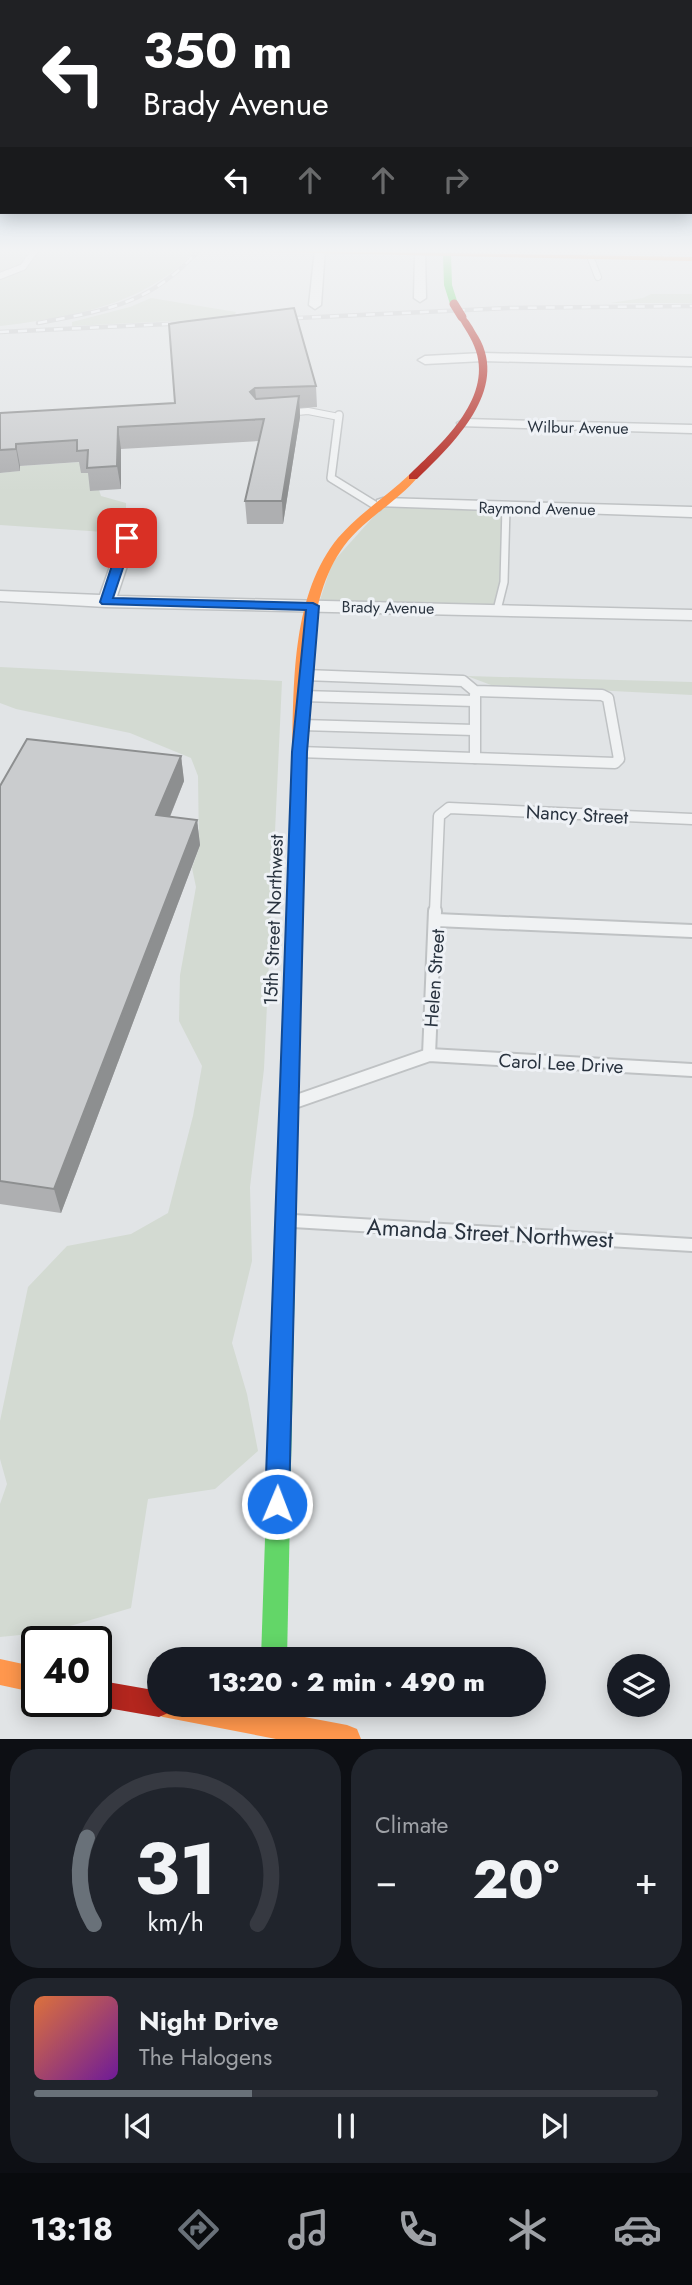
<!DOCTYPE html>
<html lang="en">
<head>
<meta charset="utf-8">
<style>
	body { margin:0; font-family:Jost,sans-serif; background:#20242c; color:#f1f3f6; height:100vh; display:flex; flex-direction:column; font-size:26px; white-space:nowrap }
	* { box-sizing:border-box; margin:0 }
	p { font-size:23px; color:#9ea1a6 }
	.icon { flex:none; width:38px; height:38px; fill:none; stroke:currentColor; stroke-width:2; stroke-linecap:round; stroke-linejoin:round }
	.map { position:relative; height:1739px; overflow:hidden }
	.details { display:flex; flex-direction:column; gap:10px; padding:10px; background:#0d0f14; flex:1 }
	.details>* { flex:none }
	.guide { position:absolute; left:0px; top:0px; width:693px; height:214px; box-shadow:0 4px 18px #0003; background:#202124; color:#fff; overflow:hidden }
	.fabs { position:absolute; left:607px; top:1654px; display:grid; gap:14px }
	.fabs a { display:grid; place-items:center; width:63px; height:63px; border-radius:50%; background:#171b24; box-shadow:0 4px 18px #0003; font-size:35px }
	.speed { position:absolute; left:21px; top:1626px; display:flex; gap:14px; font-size:35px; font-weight:700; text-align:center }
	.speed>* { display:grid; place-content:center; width:91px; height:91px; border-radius:50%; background:#171b24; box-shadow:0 4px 18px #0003; line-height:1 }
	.speed .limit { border:4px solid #111; border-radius:10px; background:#fff; color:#111 }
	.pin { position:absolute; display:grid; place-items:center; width:60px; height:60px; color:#fff; margin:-30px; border-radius:14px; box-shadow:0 4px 10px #0006 }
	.me { position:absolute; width:77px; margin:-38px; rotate:1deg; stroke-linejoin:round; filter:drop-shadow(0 0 5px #0008) }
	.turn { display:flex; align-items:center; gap:24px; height:147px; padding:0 28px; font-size:32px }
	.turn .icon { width:91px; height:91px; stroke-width:2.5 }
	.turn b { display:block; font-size:49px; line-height:60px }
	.lanes { display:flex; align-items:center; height:66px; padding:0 28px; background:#0003; justify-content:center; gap:35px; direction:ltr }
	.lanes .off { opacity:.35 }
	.big { font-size:52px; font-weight:800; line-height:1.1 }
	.details .widget { flex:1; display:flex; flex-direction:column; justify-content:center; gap:10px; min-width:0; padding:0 24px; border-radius:28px; background:#20242c }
	.details .dial { align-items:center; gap:0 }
	.dial svg { height:182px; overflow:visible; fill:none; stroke:#363941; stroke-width:7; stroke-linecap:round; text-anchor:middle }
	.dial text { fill:#f1f3f6; stroke:none }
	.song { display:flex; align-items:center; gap:21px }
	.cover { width:84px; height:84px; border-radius:10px; background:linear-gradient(135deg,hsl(20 70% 55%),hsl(280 70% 35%)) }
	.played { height:7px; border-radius:4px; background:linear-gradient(90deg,#697179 35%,#363941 35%) }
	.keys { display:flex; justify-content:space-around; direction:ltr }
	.heat { display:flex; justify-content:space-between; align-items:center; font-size:38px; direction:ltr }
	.details .tiles { flex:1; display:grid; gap:10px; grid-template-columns:1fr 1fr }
	.widget:last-child { grid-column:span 2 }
	.trip { position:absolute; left:147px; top:1647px; width:399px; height:70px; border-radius:35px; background:#171b24; box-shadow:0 4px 18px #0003; font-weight:800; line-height:70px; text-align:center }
	.dock { display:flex; height:112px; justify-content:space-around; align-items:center; background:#090b0e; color:#9ea1a6 }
	.dock .icon { width:49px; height:49px }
	.dock .selected { color:#697179 }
	.dock b { font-size:32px; color:#f1f3f6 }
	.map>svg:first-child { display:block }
	.green { fill:#d3dad2 }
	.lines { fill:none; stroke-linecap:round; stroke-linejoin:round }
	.lane-far3-casing { stroke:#bfc2c4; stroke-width:8 }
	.lane-far2-casing { stroke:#bfc2c4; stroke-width:10 }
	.lane-far1-casing { stroke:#bfc2c4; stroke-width:13 }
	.lane-casing { stroke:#bfc2c4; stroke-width:16 }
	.street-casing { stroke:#bfc2c4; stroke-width:3 }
	.lane-far3 { stroke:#f0f2f3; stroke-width:6 }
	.lane-far2 { stroke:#f0f2f3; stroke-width:7 }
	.lane-far1 { stroke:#f0f2f3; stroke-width:10 }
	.lane { stroke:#f0f2f3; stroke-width:12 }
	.street { fill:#f0f2f3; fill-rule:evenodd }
	.fast { fill:#63d668; fill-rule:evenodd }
	.slow { fill:#ff974d; fill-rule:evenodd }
	.jam { fill:#b3261e; fill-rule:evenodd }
	.rail-casing { stroke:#caccce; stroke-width:4.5 }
	.rail { stroke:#eff2f6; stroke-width:2.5; stroke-dasharray:9; stroke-linecap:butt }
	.jam-bridge { stroke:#b3261e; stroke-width:9 }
	.wall { fill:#aeafb1 }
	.shaded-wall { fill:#8d8f90 }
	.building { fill:#caccce; stroke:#8d8f90; stroke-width:2 }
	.route { fill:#1a73e8; stroke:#114b97; stroke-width:2 }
	.labels { text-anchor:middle; stroke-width:6; stroke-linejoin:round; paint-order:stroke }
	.far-street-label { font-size:16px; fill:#29333f; stroke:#eff2f6 }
	.street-label { font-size:19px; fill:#29333f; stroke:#eff2f6 }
	.near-street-label { font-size:23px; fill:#29333f; stroke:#eff2f6 }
</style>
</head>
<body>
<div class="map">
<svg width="692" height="1739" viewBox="0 0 692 1739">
	<rect width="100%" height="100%" fill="#e1e4e6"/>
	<!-- green -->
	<g class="green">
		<path d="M0,249L194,251C147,305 68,318 0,326Z"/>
		<polygon points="651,294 692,294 692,303 610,303 643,298"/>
		<polygon points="151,298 236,312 233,318 72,326 72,322 130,307"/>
		<polygon points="81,462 92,473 91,491 99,490 101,496 126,503 126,519 119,533 0,525 0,473 19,471 20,466"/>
		<polygon points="384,505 501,510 501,582 493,608 319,603 332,563"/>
		<polygon points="0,667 282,681 264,1069 250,1187 252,1261 232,1343 247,1394 258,1451 215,1489 148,1499 131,1608 50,1632 0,1637 0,1504 7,1484 0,1459 0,1421 28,1287 67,1246 131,1234 168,1213 193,1116 202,1066 179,1021 180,975 196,887 192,868 199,848 198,776 191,758 130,733 16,709 0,703"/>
		<polygon points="467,676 692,682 692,695 491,685"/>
	</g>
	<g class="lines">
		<!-- lane-far3 casing -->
		<g class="lane-far3-casing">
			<g id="lane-far3">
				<polyline points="590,256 598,277"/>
				<polyline points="0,276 23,267 36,249"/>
				<polyline points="286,413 308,411 339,417"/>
			</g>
		</g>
		<!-- lane-far2 casing -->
		<g class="lane-far2-casing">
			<g id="lane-far2">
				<polyline points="339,415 331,478 378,507"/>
				<polyline points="497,610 504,582 506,507"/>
			</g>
		</g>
		<!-- lane-far1 casing -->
		<g class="lane-far1-casing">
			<g id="lane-far1">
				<polyline points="475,695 475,758"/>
				<polyline points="303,696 474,701"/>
				<polyline points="302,725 474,730"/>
				<polyline points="299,752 615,763 619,759 608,698 602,695 475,691 463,681 305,675"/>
				<polyline points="435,912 439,816 449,808 692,819"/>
			</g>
		</g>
		<!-- lane casing -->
		<g class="lane-casing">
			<g id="lane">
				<polyline points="436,920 692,931"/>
				<polyline points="429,1055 435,911"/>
				<polyline points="297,1101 429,1055 692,1070"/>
				<polyline points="293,1221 692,1245"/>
			</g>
		</g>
		<!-- street casing -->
		<g class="street-casing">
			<g id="street">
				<polygon points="315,249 325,249 321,305 315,309 309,305"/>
				<polygon points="420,250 425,253 426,298 420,302 414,298 415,253"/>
				<polygon points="483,353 692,358 692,366 483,361 425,364 418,360 425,356"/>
				<polygon points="464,419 692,425 692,433 459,426 457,423"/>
				<polygon points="383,498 692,507 692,517 377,506 377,500"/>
				<polygon points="133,519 141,524 117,596 692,610 692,620 106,607 0,601 0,591 100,595 125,524"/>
			</g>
		</g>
		<!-- lane-far3 -->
		<use href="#lane-far3" class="lane-far3"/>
		<!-- lane-far2 -->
		<use href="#lane-far2" class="lane-far2"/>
		<!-- lane-far1 -->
		<use href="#lane-far1" class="lane-far1"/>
		<!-- lane -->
		<use href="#lane" class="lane"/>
		<!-- street -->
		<use href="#street" class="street"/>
		<!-- fast -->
		<g class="fast">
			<polygon points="447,252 451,254 452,285 458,304 454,306 450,304 444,285 443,254"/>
			<polygon points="291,1021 297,1023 300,1028 287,1659 261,1659 282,1028 285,1023"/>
		</g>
		<!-- slow -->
		<g class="slow">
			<polygon points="209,249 692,257 692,261 213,251"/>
			<path d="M409,475L418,477C396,503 364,519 344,546C304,600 308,691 306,755L299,759L294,758L292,755C294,686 291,601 334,543C355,516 385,498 409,475Z"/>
			<polygon points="0,1659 37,1667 37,1693 0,1685"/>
			<polygon points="159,1692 159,1704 236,1704 347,1725 357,1729 361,1739 276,1739 163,1717 154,1713 150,1704 154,1695"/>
		</g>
		<!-- jam -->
		<g class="jam">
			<path d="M462,314C469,319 473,328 478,336C510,390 453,444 417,479H409V475C440,445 492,400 476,351C472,338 464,328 458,317Z"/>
			<polygon points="299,751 306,755 300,1028 297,1033 291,1035 285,1033 282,1028 292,755"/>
			<polygon points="96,1680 159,1691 159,1704 172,1704 168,1713 159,1717 96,1706 86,1701 96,1701"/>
		</g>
		<!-- rail casing -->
		<g class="rail-casing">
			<g id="rail">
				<polyline points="276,319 509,308 692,306"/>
				<path d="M38,323C108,310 151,304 200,249"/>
				<polyline points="0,332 189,323"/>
			</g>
		</g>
		<!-- rail -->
		<use href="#rail" class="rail"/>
		<!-- jam-bridge -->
		<polyline class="jam-bridge" points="454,304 462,317"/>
	</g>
	<!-- wall -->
	<g class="wall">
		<polygon points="169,324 316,386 317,407 300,408 300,417 283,524 247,524 245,501 259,441 121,449 121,489 90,491 88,473 81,473 79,462 20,466 20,471 0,473 0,413 175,403"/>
		<polygon points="181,756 184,781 170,817 197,820 200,845 61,1213 0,1204 0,786"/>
	</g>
	<!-- shaded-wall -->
	<g class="shaded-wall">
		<polygon points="255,388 257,409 250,392"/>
		<polygon points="299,396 300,417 283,524 282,501"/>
		<polygon points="118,427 121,449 121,489 117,466"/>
		<polygon points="16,444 20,466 20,471 16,449"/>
		<polygon points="181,756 184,781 160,841 156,815"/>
		<polygon points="197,820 200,845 61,1213 54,1189"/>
	</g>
	<!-- building -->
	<g class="building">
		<polygon points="294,308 316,386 255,388 250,392 256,399 299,396 282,501 245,501 264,419 118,427 117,466 87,468 88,450 77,451 77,440 16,444 16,449 0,450 0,413 175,403 169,324 181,322"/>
		<polygon points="27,739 181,756 156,815 197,820 54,1189 0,1181 0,786"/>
	</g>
	<!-- sky -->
	<linearGradient id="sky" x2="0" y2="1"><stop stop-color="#91bade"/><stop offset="0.51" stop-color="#f2f3f4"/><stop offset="1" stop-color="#f2f3f4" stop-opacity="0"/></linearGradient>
	<rect width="692" height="492" fill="url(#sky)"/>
	<!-- route -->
	<polygon class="route" points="127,534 133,538 113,598 313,603 319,606 307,752 289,1504 286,1512 277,1516 269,1512 265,1504 292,752 306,610 102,604 100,602 121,538"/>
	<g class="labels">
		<!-- far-street labels -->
		<g class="far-street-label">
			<text transform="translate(578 427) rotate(1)" y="6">Wilbur Avenue</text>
			<text transform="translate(537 508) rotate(1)" y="6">Raymond Avenue</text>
			<text transform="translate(388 607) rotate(1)" y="6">Brady Avenue</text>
		</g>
		<!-- street labels -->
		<g class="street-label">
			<text transform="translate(577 814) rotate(3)" y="7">Nancy Street</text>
			<text transform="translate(273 920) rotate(-88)" y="7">15th Street Northwest</text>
			<text transform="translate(434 978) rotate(-86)" y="7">Helen Street</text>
			<text transform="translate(561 1063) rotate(3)" y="7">Carol Lee Drive</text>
		</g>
		<!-- near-street labels -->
		<g class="near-street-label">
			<text transform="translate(490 1233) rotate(3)" y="8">Amanda Street Northwest</text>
		</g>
	</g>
</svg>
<div class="fabs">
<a><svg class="icon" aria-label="layers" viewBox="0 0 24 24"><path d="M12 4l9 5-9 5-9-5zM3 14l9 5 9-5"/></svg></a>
</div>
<div class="speed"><div class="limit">40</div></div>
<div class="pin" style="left:127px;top:538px;background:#d93025"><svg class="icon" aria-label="arrive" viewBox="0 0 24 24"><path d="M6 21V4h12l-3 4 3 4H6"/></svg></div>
<svg class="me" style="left:277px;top:1504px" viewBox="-20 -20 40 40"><circle r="17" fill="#1a73e8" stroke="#fff" stroke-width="3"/><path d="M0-11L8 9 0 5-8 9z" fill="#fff"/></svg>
<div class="trip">13:20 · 2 min · 490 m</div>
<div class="guide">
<div class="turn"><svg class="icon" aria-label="left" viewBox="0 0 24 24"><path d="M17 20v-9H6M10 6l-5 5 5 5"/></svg><div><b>350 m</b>Brady Avenue</div></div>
<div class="lanes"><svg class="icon" aria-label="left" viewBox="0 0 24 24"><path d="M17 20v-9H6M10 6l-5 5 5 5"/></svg><svg class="icon off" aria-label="ahead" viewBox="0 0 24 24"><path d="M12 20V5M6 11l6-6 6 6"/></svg><svg class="icon off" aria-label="ahead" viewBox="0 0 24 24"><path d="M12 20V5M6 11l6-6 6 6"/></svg><svg class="icon off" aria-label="right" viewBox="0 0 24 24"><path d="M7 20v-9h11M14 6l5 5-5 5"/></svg></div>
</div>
</div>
<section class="details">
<div class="tiles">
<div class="widget dial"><svg viewBox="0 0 100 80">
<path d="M14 69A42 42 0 1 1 86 69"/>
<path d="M14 69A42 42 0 0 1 11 31" stroke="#697179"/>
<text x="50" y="56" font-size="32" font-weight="700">31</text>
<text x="50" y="72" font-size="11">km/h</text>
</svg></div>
<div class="widget"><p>Climate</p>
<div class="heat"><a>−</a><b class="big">20°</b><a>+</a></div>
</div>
<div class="widget">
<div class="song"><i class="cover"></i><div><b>Night Drive</b><p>The Halogens</p></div></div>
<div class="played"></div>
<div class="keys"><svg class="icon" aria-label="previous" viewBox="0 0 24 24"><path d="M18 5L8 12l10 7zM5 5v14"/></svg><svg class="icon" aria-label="pause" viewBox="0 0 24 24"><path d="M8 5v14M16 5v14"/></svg><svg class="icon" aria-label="next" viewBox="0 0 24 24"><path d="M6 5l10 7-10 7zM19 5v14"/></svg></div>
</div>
</div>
</section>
<nav class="dock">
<b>13:18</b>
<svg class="icon selected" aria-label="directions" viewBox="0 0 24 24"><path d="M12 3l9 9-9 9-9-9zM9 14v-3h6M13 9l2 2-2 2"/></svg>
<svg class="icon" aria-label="music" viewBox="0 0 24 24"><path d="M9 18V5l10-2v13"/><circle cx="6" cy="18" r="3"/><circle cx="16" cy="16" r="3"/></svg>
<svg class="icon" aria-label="phone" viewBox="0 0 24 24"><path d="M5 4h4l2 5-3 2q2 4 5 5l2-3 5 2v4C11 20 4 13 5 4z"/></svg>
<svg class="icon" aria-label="climate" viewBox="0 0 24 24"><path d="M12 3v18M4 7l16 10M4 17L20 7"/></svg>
<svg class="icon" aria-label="car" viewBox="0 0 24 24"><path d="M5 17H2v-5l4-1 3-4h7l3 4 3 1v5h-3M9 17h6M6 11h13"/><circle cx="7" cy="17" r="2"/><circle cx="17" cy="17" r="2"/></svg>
</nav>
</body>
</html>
